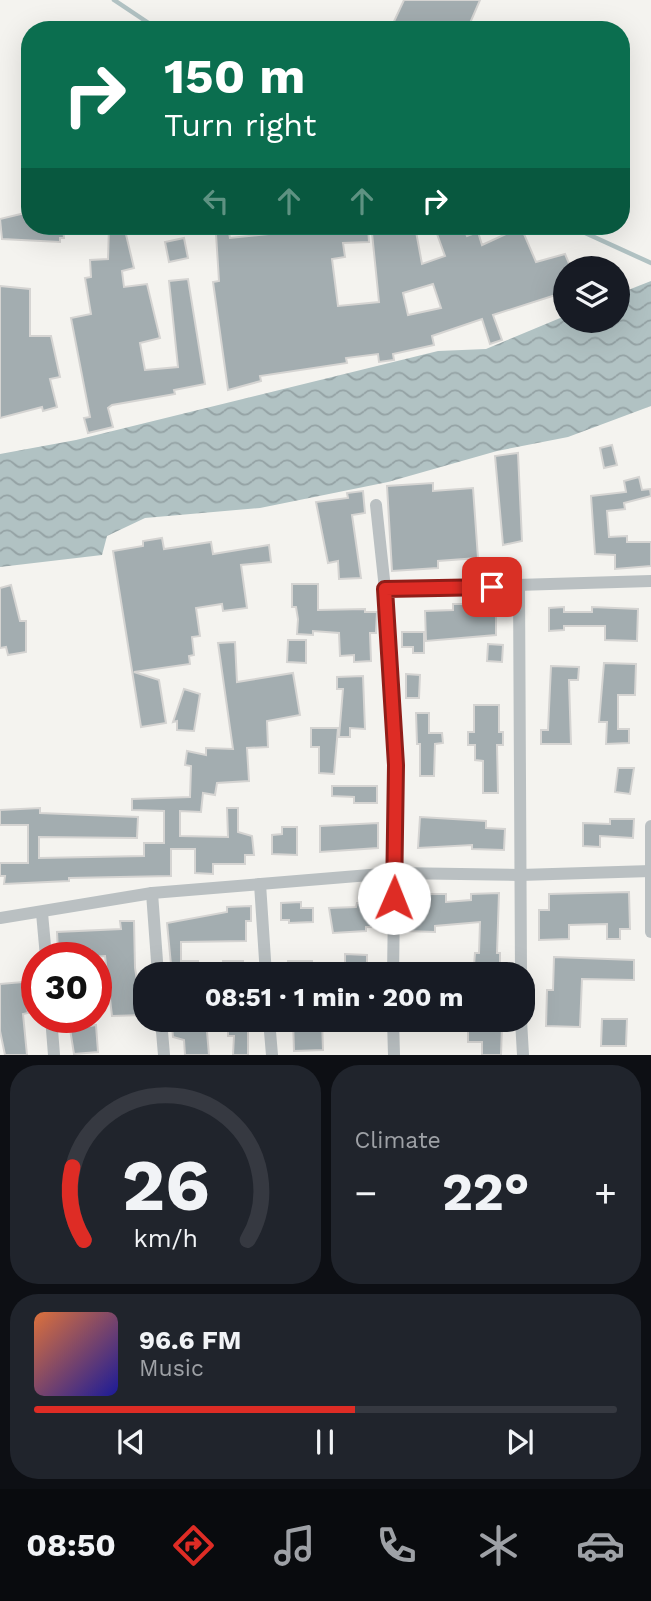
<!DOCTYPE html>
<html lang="en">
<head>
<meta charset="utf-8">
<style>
	body { margin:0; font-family:"Work Sans",sans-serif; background:#20242c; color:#f1f3f6; height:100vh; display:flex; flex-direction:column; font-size:26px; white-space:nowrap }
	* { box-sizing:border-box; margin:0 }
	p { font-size:23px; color:#9ea1a6 }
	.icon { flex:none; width:38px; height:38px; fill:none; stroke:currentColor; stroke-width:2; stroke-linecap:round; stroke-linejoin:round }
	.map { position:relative; height:1055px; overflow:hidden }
	.drawer { display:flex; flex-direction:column; gap:10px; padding:10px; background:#0d0f14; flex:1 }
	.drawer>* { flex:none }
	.guide { position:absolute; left:21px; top:21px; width:609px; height:214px; border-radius:28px; box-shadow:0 7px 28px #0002; background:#0b6e4f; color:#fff; overflow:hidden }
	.controls { position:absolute; left:553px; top:256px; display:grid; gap:14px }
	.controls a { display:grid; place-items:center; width:77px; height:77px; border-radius:50%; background:#171b24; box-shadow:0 7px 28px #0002; font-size:35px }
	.speed { position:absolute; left:21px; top:942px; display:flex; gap:14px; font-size:35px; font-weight:700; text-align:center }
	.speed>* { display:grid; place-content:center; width:91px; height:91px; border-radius:50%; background:#171b24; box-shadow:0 7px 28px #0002; line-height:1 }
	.speed .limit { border:10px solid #d22; background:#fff; color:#111 }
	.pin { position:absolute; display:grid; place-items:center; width:60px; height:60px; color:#fff; margin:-30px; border-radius:14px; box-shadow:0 4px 10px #0006 }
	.me { position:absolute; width:77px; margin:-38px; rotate:1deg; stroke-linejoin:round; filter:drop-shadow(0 0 5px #0008) }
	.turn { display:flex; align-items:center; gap:24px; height:147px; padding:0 28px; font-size:32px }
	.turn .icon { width:91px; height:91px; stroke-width:2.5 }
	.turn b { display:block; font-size:49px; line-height:60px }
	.lanes { display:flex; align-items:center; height:66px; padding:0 28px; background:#0003; justify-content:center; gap:35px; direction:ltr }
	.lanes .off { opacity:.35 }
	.big { font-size:52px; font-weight:700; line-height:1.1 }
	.drawer .tile { flex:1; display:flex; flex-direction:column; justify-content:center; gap:10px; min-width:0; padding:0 24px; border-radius:28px; background:#20242c }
	.drawer .dial { align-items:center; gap:0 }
	.dial svg { height:182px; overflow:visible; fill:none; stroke:#363941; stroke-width:7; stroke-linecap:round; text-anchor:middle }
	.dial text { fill:#f1f3f6; stroke:none }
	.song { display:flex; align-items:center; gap:21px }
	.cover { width:84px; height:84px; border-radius:10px; background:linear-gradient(135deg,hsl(20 70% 55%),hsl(240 70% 35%)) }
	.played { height:7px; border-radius:4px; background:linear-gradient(90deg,#de2c25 55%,#363941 55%) }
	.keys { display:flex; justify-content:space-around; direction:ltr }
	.heat { display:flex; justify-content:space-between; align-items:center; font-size:38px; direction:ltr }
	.drawer .tiles { flex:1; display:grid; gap:10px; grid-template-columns:1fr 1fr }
	.tile:last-child { grid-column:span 2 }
	.trip { position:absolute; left:133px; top:962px; width:402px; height:70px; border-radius:28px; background:#171b24; box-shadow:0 7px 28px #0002; font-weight:700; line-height:70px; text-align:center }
	.tabs { display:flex; height:112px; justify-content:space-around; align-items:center; background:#090b0e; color:#9ea1a6 }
	.tabs .icon { width:49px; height:49px }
	.tabs .on { color:#de2c25 }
	.tabs b { font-size:32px; color:#f1f3f6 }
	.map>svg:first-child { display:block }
	.water { fill:url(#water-waves) }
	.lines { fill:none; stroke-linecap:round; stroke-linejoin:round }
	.stream { stroke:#b1c2c3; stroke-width:4.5 }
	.building { fill:#a3adb0; stroke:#d5d4d2; stroke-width:2; fill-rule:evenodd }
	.minor { stroke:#bac0c2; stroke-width:12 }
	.route-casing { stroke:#901d18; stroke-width:18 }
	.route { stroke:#de2c25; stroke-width:12 }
</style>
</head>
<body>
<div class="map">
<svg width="651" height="1055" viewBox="0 0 651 1055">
	<defs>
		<pattern id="water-waves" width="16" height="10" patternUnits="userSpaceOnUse" patternTransform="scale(1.75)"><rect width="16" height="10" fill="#b1c2c3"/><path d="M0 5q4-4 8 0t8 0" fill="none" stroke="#94a2a4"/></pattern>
	</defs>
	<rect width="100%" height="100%" fill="#f4f3ef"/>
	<!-- water -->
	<polygon class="water" points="651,281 651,406 568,437 497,451 388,482 260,508 145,518 107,536 102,555 0,567 0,454 76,440 438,351 486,349 565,316 565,320 618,320 618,294"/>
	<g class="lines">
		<!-- stream -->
		<g class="stream">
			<polyline points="114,0 159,30"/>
			<polyline points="570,226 651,263"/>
		</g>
	</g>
	<!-- building -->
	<g class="building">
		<polygon points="404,0 480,0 467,30 390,30"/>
		<polygon points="25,213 30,226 63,226 64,238 60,238 60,242 2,239 0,219"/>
		<polygon points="109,226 124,226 134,268 122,271 124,287 147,284 160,338 140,343 145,370 178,367 169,281 188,279 205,384 174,390 175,394 112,405 108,408 113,427 88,433 84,418 90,417 71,318 91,314 85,278 91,277 90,260 108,259"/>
		<path d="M348,226H368L369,242L343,243L345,257L332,259L338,306L379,302L372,233L396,232L395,226H415L422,264L445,256L437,234L463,226L467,236L478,232L482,245L521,227L536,262L565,254L571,268H565V292L493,315L502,340L490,344L482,319L432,336L434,345L393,354L394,360L379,362L378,354L346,358L347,363L260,376L261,381L228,390L213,282L219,281L216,234L229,233L230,238ZM433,284L441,308L408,315L403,293Z"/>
		<polygon points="184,238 188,258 169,262 165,242"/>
		<polygon points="0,286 30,289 30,336 51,336 60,377 50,379 57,407 43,411 42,407 0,418"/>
		<polygon points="612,445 617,465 604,468 600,448"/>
		<polygon points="518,453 522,541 503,545 495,456"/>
		<polygon points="639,477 642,490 650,489 651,496 624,503 625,509 607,511 609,537 627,536 627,542 651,542 651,566 615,569 615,555 595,554 591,496 626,492 624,481"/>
		<polygon points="433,483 433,491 473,488 478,558 438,561 438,568 392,571 387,486"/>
		<polygon points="363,491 365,513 352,515 361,578 339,579 338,561 328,563 316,502 348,498 347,493"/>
		<polygon points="162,538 164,549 211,542 213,554 269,545 271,562 241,565 247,608 223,611 222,604 196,608 200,636 192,637 194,655 189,656 190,664 134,672 159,680 166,723 141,727 113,551 143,546 143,541"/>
		<polygon points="292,584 318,584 318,610 365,609 365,612 377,612 376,633 370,633 371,661 354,662 354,655 340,656 339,633 313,631 313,635 297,634 298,619 296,607 292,607"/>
		<polygon points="11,585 20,621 26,621 26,652 8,655 6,647 0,648 0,588"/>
		<polygon points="453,604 466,604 466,611 496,611 496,635 426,641 425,611 453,610"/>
		<polygon points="564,607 564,612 592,612 592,607 638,609 637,641 605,640 605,626 564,626 564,630 549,631 549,608"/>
		<polygon points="402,632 424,632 424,653 413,653 413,647 402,647"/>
		<polygon points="288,640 306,640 306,663 287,662"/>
		<polygon points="235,642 237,682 293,673 300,715 267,721 268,747 247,748 249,781 217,783 215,795 203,793 201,812 180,811 180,836 228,837 227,808 238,808 238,832 252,836 254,855 245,855 245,864 213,864 213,874 195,873 195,849 171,849 171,876 69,878 69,881 4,884 5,876 0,876 0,863 28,863 28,825 0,825 0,810 40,808 40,813 138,817 137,838 39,837 39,858 144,856 144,843 164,843 164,811 132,810 132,799 190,797 191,766 185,765 187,751 206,755 206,748 233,749 218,643"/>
		<polygon points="488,644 503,645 502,662 487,661"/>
		<polygon points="604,663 636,664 635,695 618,695 618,729 629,729 629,743 606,744 607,722 599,722"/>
		<polygon points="551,666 579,667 578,680 569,680 571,744 541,744 541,730 548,730"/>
		<polygon points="406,674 420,675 419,698 406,698"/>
		<polygon points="363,676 365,729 350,728 350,737 339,737 343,689 337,689 337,677"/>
		<polygon points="184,689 200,694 194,731 177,730 177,721 173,722"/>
		<polygon points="474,705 499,705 499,732 503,732 503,745 497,745 498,793 483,793 483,761 475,760 475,745 468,745 468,732 474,732"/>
		<polygon points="416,713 429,713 429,733 442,733 443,743 435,744 434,776 420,776 420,744 417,744"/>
		<polygon points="311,728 338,728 334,774 319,773 319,747 311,747"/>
		<polygon points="618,768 634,768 630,794 615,792"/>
		<polygon points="332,786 377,786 377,803 354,803 354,797 332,796"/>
		<polygon points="420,817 486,821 486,828 505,829 504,850 472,849 472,845 418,848"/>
		<polygon points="610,819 634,819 633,838 600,836 600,847 583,846 583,823 610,824"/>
		<polygon points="378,823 378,848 320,852 320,826"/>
		<polygon points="282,827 297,827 297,855 272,854 272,835 282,834"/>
		<polygon points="629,892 630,929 620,929 620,939 607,939 607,924 569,925 569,939 539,940 539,910 549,910 549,894"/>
		<polygon points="499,893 497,953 500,953 500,967 474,966 475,953 479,953 480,922 435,926 435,932 405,931 406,894 446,894 446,902 471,900 471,894"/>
		<polygon points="301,902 301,908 313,908 313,922 289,923 289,920 281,920 281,903"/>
		<polygon points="357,903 377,903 377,921 371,921 371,927 366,927 366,931 333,933 329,908 356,907"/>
		<polygon points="251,906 251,921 246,921 246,941 181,942 181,961 198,961 199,975 172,975 167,923 227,912 227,907"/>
		<polygon points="120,921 134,921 135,968 140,999 144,999 144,1015 112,1016 105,956 92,957 91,950 58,951 57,932 121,929"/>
		<polygon points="345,954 367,955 367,975 345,975"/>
		<polygon points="554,957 634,960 634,980 582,979 580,1027 546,1026 547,990 553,990"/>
		<polygon points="223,961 243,961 243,975 224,975"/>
		<polygon points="288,961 312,961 312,975 287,975"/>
		<polygon points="23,982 28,1013 23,1014 27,1055 5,1055 0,1031 0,984"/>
		<polygon points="602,1019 627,1019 626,1046 601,1046"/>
		<polygon points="180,1020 206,1020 209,1055 185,1055 184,1040 173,1037 172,1026"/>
		<polygon points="228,1020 248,1020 248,1055 233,1055 234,1036 228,1036"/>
		<polygon points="293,1020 322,1020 323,1050 294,1051"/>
		<polygon points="475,1020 495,1020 495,1027 502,1027 501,1055 482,1055 482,1042 468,1042 468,1026 475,1027"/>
		<polygon points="96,1025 98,1052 74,1054 70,1029"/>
	</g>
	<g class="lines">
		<!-- minor -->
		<g class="minor">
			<polyline points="376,505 385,589 396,765 393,975"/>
			<polyline points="519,586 521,975"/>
			<polyline points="385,589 651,581"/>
			<polyline points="651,826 651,932"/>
			<polyline points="260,884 266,975"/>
			<polyline points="152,893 158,975"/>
			<polyline points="42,913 46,957"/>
			<polyline points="0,918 152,893 394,873 520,875 651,871"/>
			<polyline points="51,1017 54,1055"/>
			<polyline points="161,1020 164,1055"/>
			<polyline points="269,1020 272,1055"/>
			<polyline points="393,1020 394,1055"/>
			<polyline points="521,1020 523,1055"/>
		</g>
	</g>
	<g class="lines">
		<!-- route casing -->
		<g class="route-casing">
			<polyline id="route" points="394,898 396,765 385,589 492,587"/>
		</g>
		<!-- route -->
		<use href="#route" class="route"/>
	</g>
</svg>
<div class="controls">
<a><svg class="icon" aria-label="layers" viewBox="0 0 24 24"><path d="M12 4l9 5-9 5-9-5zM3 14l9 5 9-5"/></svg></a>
</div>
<div class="speed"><div class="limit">30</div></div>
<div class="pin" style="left:492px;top:587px;background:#d93025"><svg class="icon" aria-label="arrive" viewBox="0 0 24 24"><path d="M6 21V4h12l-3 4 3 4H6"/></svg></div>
<svg class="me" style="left:394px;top:898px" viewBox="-20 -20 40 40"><circle r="19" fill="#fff"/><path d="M0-13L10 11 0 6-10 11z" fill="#de2c25"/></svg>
<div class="trip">08:51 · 1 min · 200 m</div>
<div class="guide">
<div class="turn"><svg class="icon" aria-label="right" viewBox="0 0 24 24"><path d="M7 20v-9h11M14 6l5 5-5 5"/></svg><div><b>150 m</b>Turn right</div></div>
<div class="lanes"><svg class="icon off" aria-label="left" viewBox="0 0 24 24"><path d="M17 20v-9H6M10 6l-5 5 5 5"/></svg><svg class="icon off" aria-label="ahead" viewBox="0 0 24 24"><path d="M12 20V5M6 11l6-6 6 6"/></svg><svg class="icon off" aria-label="ahead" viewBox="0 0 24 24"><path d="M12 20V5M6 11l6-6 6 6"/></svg><svg class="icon" aria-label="right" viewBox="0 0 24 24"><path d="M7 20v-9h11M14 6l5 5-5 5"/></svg></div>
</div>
</div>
<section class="drawer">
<div class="tiles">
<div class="tile dial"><svg viewBox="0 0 100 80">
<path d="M14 69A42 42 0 1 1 86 69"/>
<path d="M14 69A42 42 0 0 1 9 37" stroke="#de2c25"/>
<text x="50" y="56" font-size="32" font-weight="700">26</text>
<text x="50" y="72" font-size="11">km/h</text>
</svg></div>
<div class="tile"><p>Climate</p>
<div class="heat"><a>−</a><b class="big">22°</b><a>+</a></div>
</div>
<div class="tile">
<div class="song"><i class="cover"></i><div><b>96.6 FM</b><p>Music</p></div></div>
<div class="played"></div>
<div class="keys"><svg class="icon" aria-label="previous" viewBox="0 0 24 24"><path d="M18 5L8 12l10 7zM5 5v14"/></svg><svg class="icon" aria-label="pause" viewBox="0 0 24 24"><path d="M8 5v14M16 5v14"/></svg><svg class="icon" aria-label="next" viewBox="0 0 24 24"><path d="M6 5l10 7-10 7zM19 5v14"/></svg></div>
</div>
</div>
</section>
<nav class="tabs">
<b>08:50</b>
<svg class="icon on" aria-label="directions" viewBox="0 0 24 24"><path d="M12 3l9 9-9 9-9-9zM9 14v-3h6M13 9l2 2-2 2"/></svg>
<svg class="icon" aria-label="music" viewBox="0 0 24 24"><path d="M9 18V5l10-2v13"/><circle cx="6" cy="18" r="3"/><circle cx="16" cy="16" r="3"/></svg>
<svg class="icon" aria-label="phone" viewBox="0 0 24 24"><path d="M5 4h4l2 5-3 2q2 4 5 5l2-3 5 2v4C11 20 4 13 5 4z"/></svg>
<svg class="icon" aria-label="climate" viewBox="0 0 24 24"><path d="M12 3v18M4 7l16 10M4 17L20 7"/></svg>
<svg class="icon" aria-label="car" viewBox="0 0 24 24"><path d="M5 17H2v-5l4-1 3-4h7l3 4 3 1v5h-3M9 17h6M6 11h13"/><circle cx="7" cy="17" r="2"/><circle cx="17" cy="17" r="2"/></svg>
</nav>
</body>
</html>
